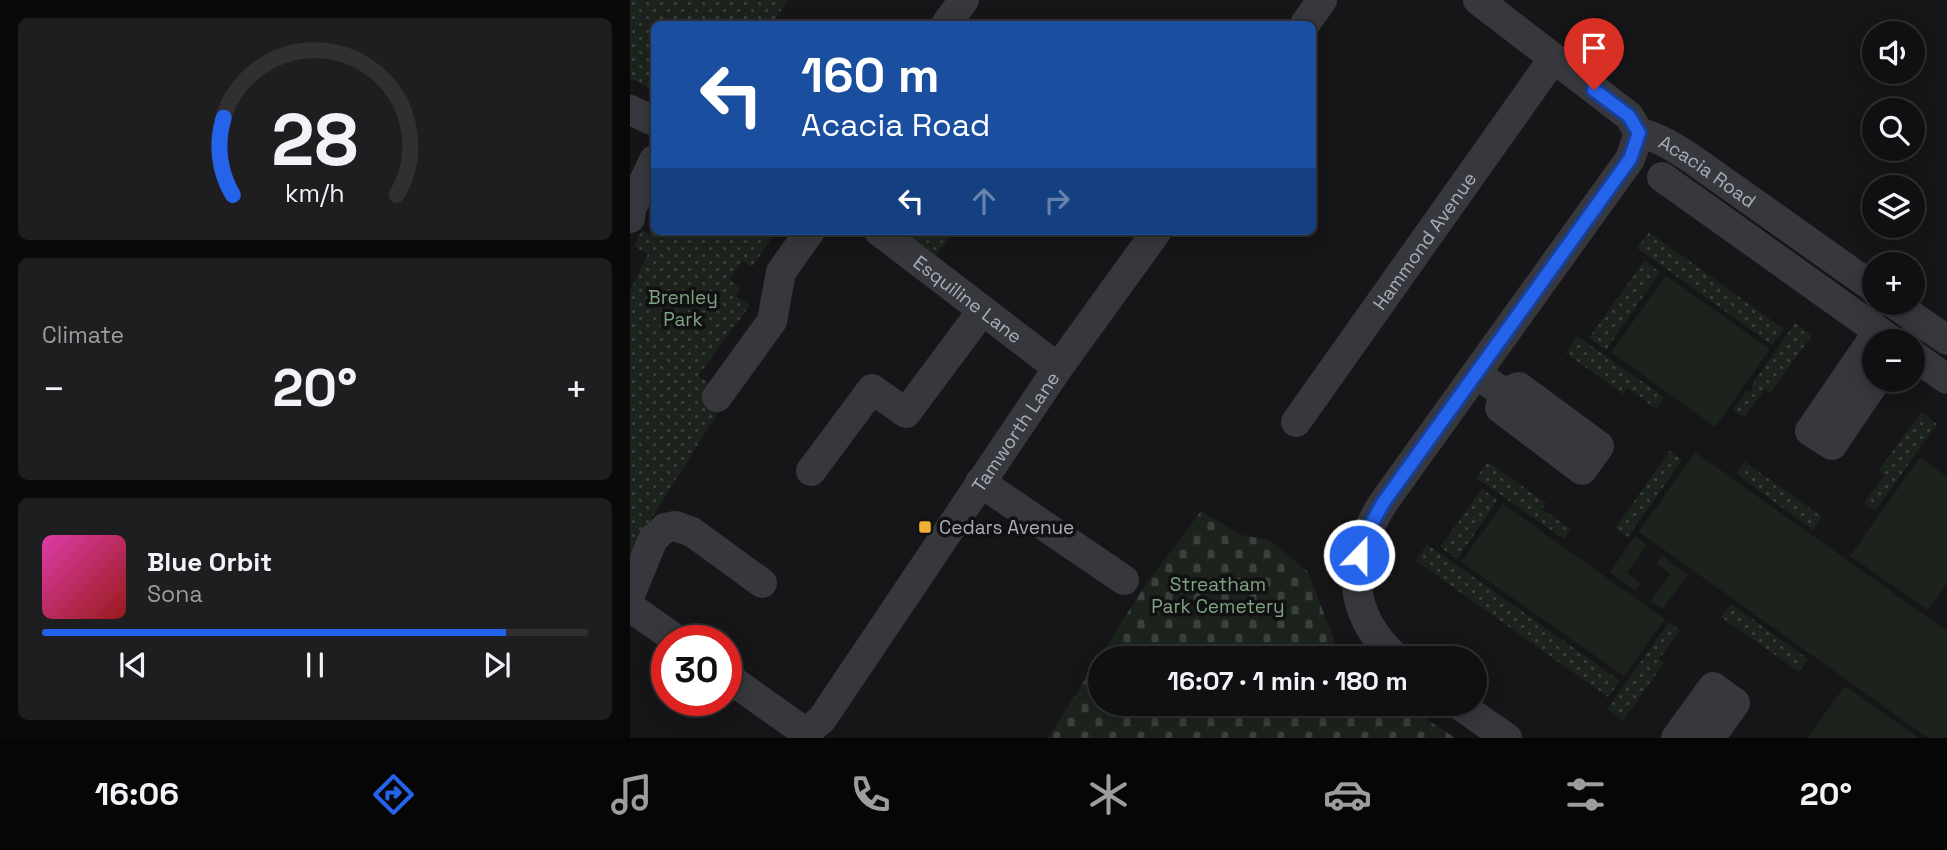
<!DOCTYPE html>
<html lang="en">
<head>
<meta charset="utf-8">
<style>
	body { margin:0; font-family:"Space Grotesk",sans-serif; background:#1e1e20; color:#f1f3f6; height:100vh; display:flex; flex-direction:column; font-size:26px; white-space:nowrap }
	* { box-sizing:border-box; margin:0 }
	p { font-size:23px; color:#9c9d9f }
	.icon { flex:none; width:38px; height:38px; fill:none; stroke:currentColor; stroke-width:2; stroke-linecap:round; stroke-linejoin:round }
	.map { position:relative; flex:1; overflow:hidden }
	.drawer { display:flex; flex-direction:column; gap:18px; padding:18px; background:#09090a; width:630px }
	.drawer>* { flex:none }
	.banner { position:absolute; left:21px; top:21px; width:665px; height:214px; border-radius:10px; box-shadow:0 4px 18px #0003,0 0 0 2px #303032; background:#1a4fa0; color:#fff; overflow:hidden }
	.fabs { position:absolute; left:1232px; top:21px; display:grid; gap:14px }
	.fabs a { display:grid; place-items:center; width:63px; height:63px; border-radius:50%; background:#101012; box-shadow:0 4px 18px #0003,0 0 0 2px #303032; font-size:35px }
	.speed { position:absolute; left:21px; top:625px; display:flex; gap:14px; font-size:35px; font-weight:700; text-align:center }
	.speed>* { display:grid; place-content:center; width:91px; height:91px; border-radius:50%; background:#101012; box-shadow:0 4px 18px #0003,0 0 0 2px #303032; line-height:1 }
	.speed .limit { border:10px solid #d22; background:#fff; color:#111 }
	.pin { position:absolute; display:grid; place-items:center; width:60px; height:60px; color:#fff; margin:-72px -30px; border-radius:50% 50% 50% 0; rotate:-45deg; box-shadow:0 0 7px #0007 }
	.pin .icon { rotate:45deg }
	.me { position:absolute; width:77px; margin:-38px; rotate:22deg; stroke-linejoin:round; filter:drop-shadow(0 0 5px #0008) }
	.turn { display:flex; align-items:center; gap:24px; height:147px; padding:0 35px; font-size:32px }
	.turn .icon { width:91px; height:91px; stroke-width:2.5 }
	.turn b { display:block; font-size:49px; line-height:60px }
	.lanes { display:flex; align-items:center; height:66px; padding:0 35px; background:#0003; justify-content:center; gap:35px; direction:ltr }
	.lanes .off { opacity:.35 }
	.big { font-size:52px; font-weight:700; line-height:1.1 }
	.drawer .tile { flex:1; display:flex; flex-direction:column; justify-content:center; gap:10px; min-width:0; padding:0 24px; border-radius:10px; background:#1e1e20 }
	.drawer .dial { align-items:center; gap:0 }
	.dial svg { height:182px; overflow:visible; fill:none; stroke:#303032; stroke-width:7; stroke-linecap:round; text-anchor:middle }
	.dial text { fill:#f1f3f6; stroke:none }
	.song { display:flex; align-items:center; gap:21px }
	.cover { width:84px; height:84px; border-radius:10px; background:linear-gradient(135deg,hsl(320 70% 55%),hsl(0 70% 35%)) }
	.played { height:7px; border-radius:4px; background:linear-gradient(90deg,#2563eb 85%,#303032 85%) }
	.keys { display:flex; justify-content:space-around; direction:ltr }
	.heat { display:flex; justify-content:space-between; align-items:center; font-size:38px; direction:ltr }
	.trip { position:absolute; left:458px; top:646px; width:399px; height:70px; border-radius:35px; background:#101012; box-shadow:0 4px 18px #0003,0 0 0 2px #303032; font-weight:700; line-height:70px; text-align:center }
	.tab-bar { display:flex; height:112px; justify-content:space-around; align-items:center; background:#060607; color:#9c9d9f }
	.tab-bar .icon { width:49px; height:49px }
	.tab-bar .selected { color:#2563eb }
	.tab-bar b { font-size:32px; color:#f1f3f6 }
	main { display:flex; flex:1; min-height:0 }
	.map>svg:first-child { display:block }
	.grass { fill:#1c231d }
	.cemetery { fill:url(#cemetery-stones) }
	.park { fill:url(#park-dots) }
	.lines { fill:none; stroke-linecap:round; stroke-linejoin:round }
	.minor { stroke:#37383d; stroke-width:30 }
	.route-casing { stroke:#184099; stroke-width:18 }
	.route { stroke:#2563eb; stroke-width:12 }
	.poi-dot { fill:#f2b134; stroke:#111113; stroke-width:2.5 }
	.labels { text-anchor:middle; stroke-width:7; stroke-linejoin:round; paint-order:stroke }
	.street-label { font-size:19px; fill:#a8adb8; stroke:#111113 }
	.park-label { font-size:19px; fill:#7fa381; stroke:#111113 }
	.poi-label { font-size:19px; fill:#a8adb8; stroke:#111113; text-anchor:start }
</style>
</head>
<body>
<main>
<section class="drawer">
<div class="tile dial"><svg viewBox="0 0 100 80">
<path d="M14 69A42 42 0 1 1 86 69"/>
<path d="M14 69A42 42 0 0 1 10 35" stroke="#2563eb"/>
<text x="50" y="56" font-size="32" font-weight="700">28</text>
<text x="50" y="72" font-size="11">km/h</text>
</svg></div>
<div class="tile"><p>Climate</p>
<div class="heat"><a>−</a><b class="big">20°</b><a>+</a></div>
</div>
<div class="tile">
<div class="song"><i class="cover"></i><div><b>Blue Orbit</b><p>Sona</p></div></div>
<div class="played"></div>
<div class="keys"><svg class="icon" aria-label="previous" viewBox="0 0 24 24"><path d="M18 5L8 12l10 7zM5 5v14"/></svg><svg class="icon" aria-label="pause" viewBox="0 0 24 24"><path d="M8 5v14M16 5v14"/></svg><svg class="icon" aria-label="next" viewBox="0 0 24 24"><path d="M6 5l10 7-10 7zM19 5v14"/></svg></div>
</div>
</section>
<div class="map">
<svg width="1317" height="738" viewBox="0 0 1317 738">
	<defs>
		<pattern id="cemetery-stones" width="16" height="16" patternUnits="userSpaceOnUse" patternTransform="scale(1.75)"><rect width="16" height="16" fill="#1c231d"/><path d="M2 7V4a2 2 0 0 1 4 0v3zM10 15v-3a2 2 0 0 1 4 0v3z" fill="#3a403c"/></pattern>
		<pattern id="park-dots" width="8" height="8" patternUnits="userSpaceOnUse" patternTransform="scale(1.75)"><rect width="8" height="8" fill="#1c231d"/><path d="M2 2h.1M6 6h.1" fill="none" stroke="#3a403c" stroke-width="1.8" stroke-linecap="round"/></pattern>
	</defs>
	<rect width="100%" height="100%" fill="#161618"/>
	<!-- grass -->
	<g class="grass">
		<polygon points="1036,276 1140,349 1085,427 981,352"/>
		<polygon points="1065,452 1317,631 1317,738 1298,738 1009,532"/>
		<polygon points="1290,457 1317,477 1317,583 1298,610 1220,556"/>
		<polygon points="873,504 1035,619 994,676 831,562"/>
		<polygon points="1005,536 1017,545 997,573 1011,584 1005,591 980,572"/>
		<polygon points="1032,556 1058,575 1032,609 1020,601 1040,574 1026,563"/>
		<polygon points="1215,686 1289,738 1177,738"/>
	</g>
	<!-- cemetery -->
	<polygon class="cemetery" points="571,511 611,535 639,540 678,572 711,658 471,658 471,704 774,704 825,738 418,738 514,587"/>
	<!-- park -->
	<g class="park">
		<polygon points="0,0 158,0 142,24 24,24 24,90 0,78"/>
		<polygon points="24,221 24,231 147,231 122,267 112,261 99,279 110,287 105,295 120,305 68,376 82,385 94,403 16,527 0,572 0,291 18,254 4,246 12,230 19,234"/>
		<polygon points="267,231 325,231 303,259"/>
		<polygon points="1019,232 1154,329 1142,345 1007,248"/>
		<polygon points="1014,261 1030,272 976,350 959,338"/>
		<polygon points="1165,323 1182,335 1140,393 1135,389 1114,418 1103,410 1117,390 1120,392 1123,388 1121,386"/>
		<polygon points="947,336 1034,397 1026,409 998,388 993,394 936,353"/>
		<polygon points="1291,412 1307,424 1245,511 1234,503 1255,475 1249,470"/>
		<polygon points="1040,451 1052,460 998,537 985,528"/>
		<polygon points="858,462 916,503 912,509 941,529 934,539 846,478"/>
		<polygon points="1115,462 1192,517 1183,530 1106,474"/>
		<polygon points="852,489 868,500 827,559 810,547"/>
		<polygon points="797,544 990,681 978,697 786,561"/>
		<polygon points="1101,604 1178,659 1169,672 1091,617"/>
		<polygon points="1039,622 1050,630 1029,659 1034,663 993,721 977,709"/>
	</g>
	<g class="lines">
		<!-- minor -->
		<g class="minor">
			<path id="s1" d="M848,0L999,116L1009,133C1029,137 1045,148 1062,159L1244,288"/>
			<polyline points="316,24 334,0"/>
			<polyline points="675,24 692,0"/>
			<polyline points="0,110 24,121"/>
			<polyline points="1032,177 1262,341"/>
			<polyline points="0,218 1,209 24,160"/>
			<path id="s2" d="M249,231L428,368"/>
			<polyline points="1263,303 1317,340"/>
			<polyline points="1246,330 1241,342 1180,431 1202,445 1246,380"/>
			<polyline points="1283,355 1317,379"/>
			<polyline points="846,374 874,393 870,408 952,470 969,446 889,387 874,393"/>
			<polyline points="87,397 142,321 151,272 180,231"/>
			<path id="s3" d="M666,422L923,59"/>
			<polyline points="181,471 242,389 276,413 352,311"/>
			<polyline points="350,482 494,580"/>
			<polyline points="0,595 23,539 35,528 45,526 62,532 132,583"/>
			<polyline points="0,607 47,640"/>
			<path d="M766,658C714,610 718,559 753,503L1000,159L1009,133"/>
			<polyline points="96,676 176,733"/>
			<polyline points="828,704 877,738"/>
			<path id="s4" d="M174,738L176,733L192,719L428,368L527,231"/>
			<polyline points="1046,738 1083,687 1105,703 1080,738"/>
		</g>
	</g>
	<g class="lines">
		<!-- route casing -->
		<g class="route-casing">
			<polyline id="route" points="729,555 734,537 753,503 1000,159 1009,133 999,116 964,90"/>
		</g>
		<!-- route -->
		<use href="#route" class="route"/>
	</g>
	<!-- markers -->
	<rect class="poi-dot" x="288" y="520" width="14" height="14" rx="3.5"/>
	<g class="labels">
		<!-- street labels -->
		<g class="street-label">
			<text dy="7" stroke="none"><textPath href="#s1" startOffset="289">Acacia Road</textPath></text>
			<text dy="7" stroke="none"><textPath href="#s3" startOffset="222">Hammond Avenue</textPath></text>
			<text dy="7" stroke="none"><textPath href="#s2" startOffset="112">Esquiline Lane</textPath></text>
			<text dy="7" stroke="none"><textPath href="#s4" startOffset="373">Tamworth Lane</textPath></text>
		</g>
		<!-- park labels -->
		<g class="park-label">
			<text x="53" y="304">Brenley<tspan x="53" dy="22">Park</tspan></text>
			<text x="588" y="591">Streatham<tspan x="588" dy="22">Park Cemetery</tspan></text>
		</g>
		<!-- poi labels -->
		<g class="poi-label">
			<text x="309" y="534">Cedars Avenue</text>
		</g>
	</g>
</svg>
<div class="fabs">
<a><svg class="icon" aria-label="sound" viewBox="0 0 24 24"><path d="M4 9h4l5-4v14l-5-4H4zM17 9q2 3 0 6"/></svg></a>
<a><svg class="icon" aria-label="search" viewBox="0 0 24 24"><circle cx="10" cy="10" r="6"/><path d="M15 15l6 6"/></svg></a>
<a><svg class="icon" aria-label="layers" viewBox="0 0 24 24"><path d="M12 4l9 5-9 5-9-5zM3 14l9 5 9-5"/></svg></a>
<a>+</a>
<a>−</a>
</div>
<div class="speed"><div class="limit">30</div></div>
<div class="pin" style="left:964px;top:90px;background:#d93025"><svg class="icon" aria-label="arrive" viewBox="0 0 24 24"><path d="M6 21V4h12l-3 4 3 4H6"/></svg></div>
<svg class="me" style="left:729px;top:555px" viewBox="-20 -20 40 40"><circle r="17" fill="#2563eb" stroke="#fff" stroke-width="3"/><path d="M0-11L8 9 0 5-8 9z" fill="#fff"/></svg>
<div class="trip">16:07 · 1 min · 180 m</div>
<div class="banner">
<div class="turn"><svg class="icon" aria-label="left" viewBox="0 0 24 24"><path d="M17 20v-9H6M10 6l-5 5 5 5"/></svg><div><b>160 m</b>Acacia Road</div></div>
<div class="lanes"><svg class="icon" aria-label="left" viewBox="0 0 24 24"><path d="M17 20v-9H6M10 6l-5 5 5 5"/></svg><svg class="icon off" aria-label="ahead" viewBox="0 0 24 24"><path d="M12 20V5M6 11l6-6 6 6"/></svg><svg class="icon off" aria-label="right" viewBox="0 0 24 24"><path d="M7 20v-9h11M14 6l5 5-5 5"/></svg></div>
</div>
</div>
</main>
<nav class="tab-bar">
<b>16:06</b>
<svg class="icon selected" aria-label="directions" viewBox="0 0 24 24"><path d="M12 3l9 9-9 9-9-9zM9 14v-3h6M13 9l2 2-2 2"/></svg>
<svg class="icon" aria-label="music" viewBox="0 0 24 24"><path d="M9 18V5l10-2v13"/><circle cx="6" cy="18" r="3"/><circle cx="16" cy="16" r="3"/></svg>
<svg class="icon" aria-label="phone" viewBox="0 0 24 24"><path d="M5 4h4l2 5-3 2q2 4 5 5l2-3 5 2v4C11 20 4 13 5 4z"/></svg>
<svg class="icon" aria-label="climate" viewBox="0 0 24 24"><path d="M12 3v18M4 7l16 10M4 17L20 7"/></svg>
<svg class="icon" aria-label="car" viewBox="0 0 24 24"><path d="M5 17H2v-5l4-1 3-4h7l3 4 3 1v5h-3M9 17h6M6 11h13"/><circle cx="7" cy="17" r="2"/><circle cx="17" cy="17" r="2"/></svg>
<svg class="icon" aria-label="filters" viewBox="0 0 24 24"><path d="M4 7h16M4 17h16"/><circle cx="9" cy="7" r="2"/><circle cx="15" cy="17" r="2"/></svg>
<b>20°</b>
</nav>
</body>
</html>
